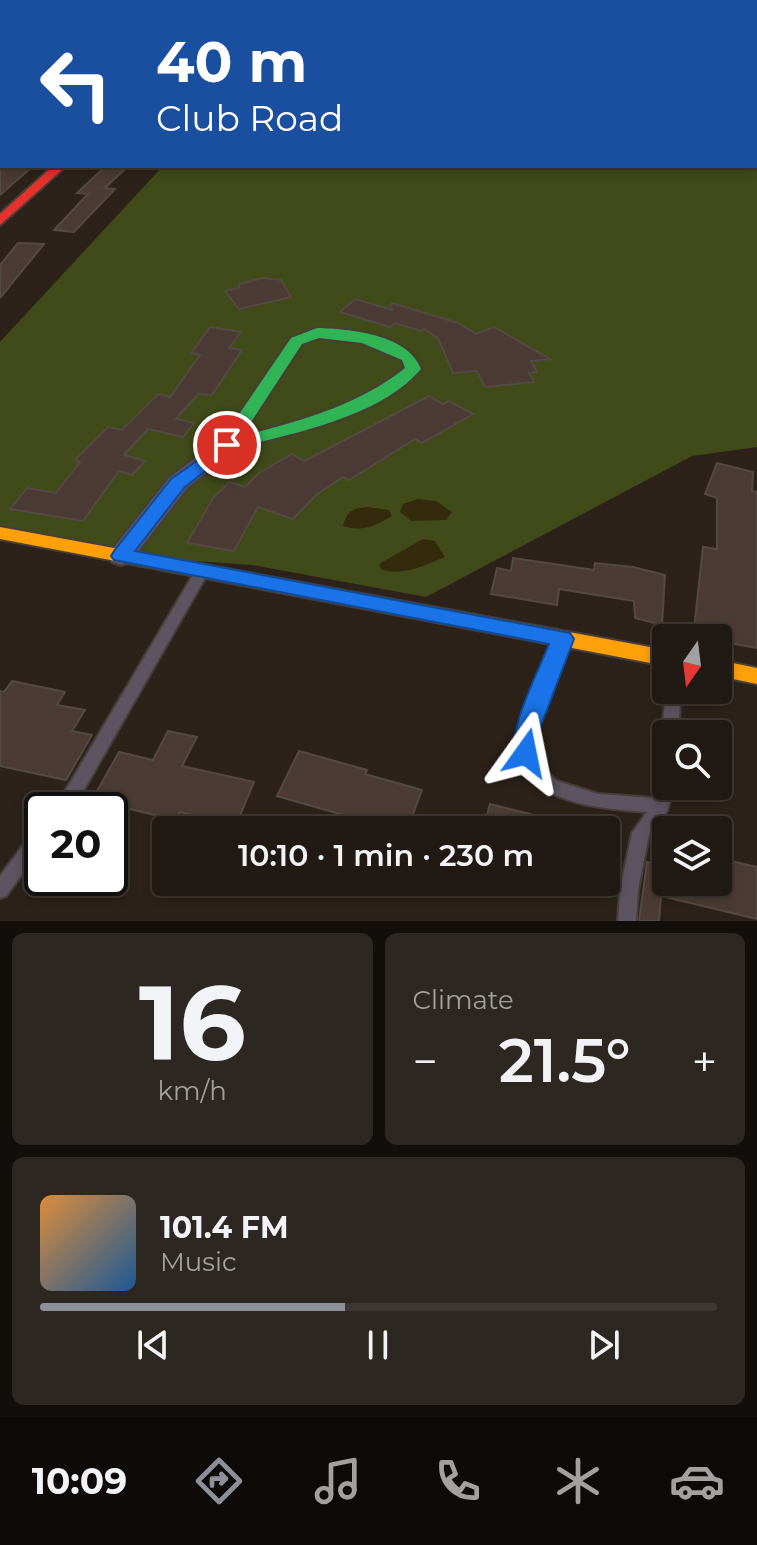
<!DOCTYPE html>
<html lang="en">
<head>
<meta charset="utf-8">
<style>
	body { margin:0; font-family:Montserrat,sans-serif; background:#2d2722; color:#f1f3f6; height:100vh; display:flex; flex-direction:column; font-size:30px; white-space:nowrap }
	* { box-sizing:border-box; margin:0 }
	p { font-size:26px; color:#a2a1a0 }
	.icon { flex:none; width:44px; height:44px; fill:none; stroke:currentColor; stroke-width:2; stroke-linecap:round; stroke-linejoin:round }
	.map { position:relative; height:921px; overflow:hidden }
	.drawer { display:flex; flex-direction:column; gap:12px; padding:12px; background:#120e0b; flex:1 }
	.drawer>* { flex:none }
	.top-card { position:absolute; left:0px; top:0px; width:758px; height:168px; box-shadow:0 4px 12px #0003,0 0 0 2px #3e3834; background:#1a4fa0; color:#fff; overflow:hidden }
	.needle { width:52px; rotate:194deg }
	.fabs { position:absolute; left:652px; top:624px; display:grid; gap:16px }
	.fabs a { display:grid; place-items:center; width:80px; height:80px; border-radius:8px; background:#211a14; box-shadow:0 4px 12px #0003,0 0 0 2px #3e3834; font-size:40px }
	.speed { position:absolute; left:24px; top:792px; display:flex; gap:16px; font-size:40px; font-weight:700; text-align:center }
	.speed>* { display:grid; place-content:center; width:104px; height:104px; border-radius:50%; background:#211a14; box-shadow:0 4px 12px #0003,0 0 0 2px #3e3834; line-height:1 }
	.speed .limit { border:4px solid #111; border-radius:12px; background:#fff; color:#111 }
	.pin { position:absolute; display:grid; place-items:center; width:68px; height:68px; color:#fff; margin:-34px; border:4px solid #fff; border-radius:50%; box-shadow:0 2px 8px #0007 }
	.me { position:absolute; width:88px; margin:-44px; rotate:12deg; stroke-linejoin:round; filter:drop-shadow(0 0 6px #0008) }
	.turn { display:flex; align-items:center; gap:28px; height:168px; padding:0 24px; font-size:36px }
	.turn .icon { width:104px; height:104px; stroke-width:2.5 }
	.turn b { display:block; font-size:56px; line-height:68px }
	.big { font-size:60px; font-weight:600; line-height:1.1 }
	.drawer .widget { flex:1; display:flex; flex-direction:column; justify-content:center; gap:12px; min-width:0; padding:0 28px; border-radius:12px; background:#2d2722 }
	.drawer .dial { align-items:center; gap:0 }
	.dial b { font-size:104px; line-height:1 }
	.song { display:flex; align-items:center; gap:24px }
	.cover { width:96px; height:96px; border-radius:12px; background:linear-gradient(135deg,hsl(30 70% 55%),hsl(210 70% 35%)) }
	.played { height:8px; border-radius:4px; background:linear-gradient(90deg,#8c9099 45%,#3e3834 45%) }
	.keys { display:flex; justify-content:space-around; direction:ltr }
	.heat { display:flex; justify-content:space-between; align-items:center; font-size:44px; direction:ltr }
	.drawer .tiles { flex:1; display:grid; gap:12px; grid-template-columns:1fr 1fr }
	.widget:last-child { grid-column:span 2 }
	.trip { position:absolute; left:152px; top:816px; width:468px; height:80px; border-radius:8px; background:#211a14; box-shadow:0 4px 12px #0003,0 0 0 2px #3e3834; font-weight:600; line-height:80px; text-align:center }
	.tabs { display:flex; height:128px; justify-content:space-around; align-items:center; background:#0d0a08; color:#a2a1a0 }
	.tabs .icon { width:56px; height:56px }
	.tabs .on { color:#8c9099 }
	.tabs b { font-size:36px; color:#f1f3f6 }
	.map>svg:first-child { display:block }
	.green { fill:#404b19 }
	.sand { fill:#342b0e }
	.building { fill:#4c3b34; stroke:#534a44; stroke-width:2 }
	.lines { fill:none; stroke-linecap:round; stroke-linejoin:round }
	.lane-casing { stroke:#463e37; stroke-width:4 }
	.street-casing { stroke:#463e37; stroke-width:4 }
	.fast-casing { stroke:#463e37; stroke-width:4 }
	.slow-casing { stroke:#463e37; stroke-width:4 }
	.jam-casing { stroke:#463e37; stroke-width:4 }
	.lane { fill:#5c5561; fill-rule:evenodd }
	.street { fill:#5c5561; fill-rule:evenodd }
	.fast { fill:#30b455; fill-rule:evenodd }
	.slow { fill:#ff9f0a; fill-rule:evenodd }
	.jam { fill:#e5322d; fill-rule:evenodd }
	.route { fill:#1a73e8; stroke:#114b97; stroke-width:2 }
</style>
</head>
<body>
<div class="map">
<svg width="757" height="921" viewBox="0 0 757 921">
	<rect width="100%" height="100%" fill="#2c221a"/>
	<!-- green -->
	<polygon class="green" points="311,0 757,0 757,447 692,456 426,597 252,565 121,556 0,533 0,342 163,166 756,166 756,2 309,2"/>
	<!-- sand -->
	<g class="sand">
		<polygon points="418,499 436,501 452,512 446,520 411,521 400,512 403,504"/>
		<path d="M368,507L389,510L392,516C375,526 362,532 343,526C346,511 354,508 368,507Z"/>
		<path d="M423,539L435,541L445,557C425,565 404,576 382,570L379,564Z"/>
	</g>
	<!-- building -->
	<g class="building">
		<polygon points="0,166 33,166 0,195"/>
		<polygon points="106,166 128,166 105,188 115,189 74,232 54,230 88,194 77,193"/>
		<polygon points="18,243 44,244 0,298 0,265"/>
		<polygon points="263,278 281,280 291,297 239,309 225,291 239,288 239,284"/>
		<polygon points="355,299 393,310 390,308 392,303 458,323 476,334 494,327 550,359 531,361 537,372 529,373 534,382 485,387 477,371 453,373 438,338 424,329 421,331 395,323 390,327 340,312"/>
		<polygon points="210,327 241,332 229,348 242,350 212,395 198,394 176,419 194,423 183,437 148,429 124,455 145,461 132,475 119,471 83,521 10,509 27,488 56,493 80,462 75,460 108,427 122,430 158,394 170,397 200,355 191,353"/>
		<polygon points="429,396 443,404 449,401 473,414 422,443 415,439 349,480 343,477 316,495 293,519 258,507 234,551 187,543 213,498 230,482 245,487 259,473 292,454 304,461 310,458"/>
		<polygon points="717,463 753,472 752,491 757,492 757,648 718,641 718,638 693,638 703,547 717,549 717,498 705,494"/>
		<polygon points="513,558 594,570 595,563 633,567 665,575 662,625 635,618 634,601 559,589 557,605 491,594 497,568 511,571"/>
		<polygon points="12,681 65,692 57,705 85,710 72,731 92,735 66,780 0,766 0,691 4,692"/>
		<polygon points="168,731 197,737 182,766 254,782 236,825 180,812 176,820 92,800 119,752 153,760"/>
		<polygon points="299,751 367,770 365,774 422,790 407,830 396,830 277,796"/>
		<polygon points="490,804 570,824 569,830 483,830"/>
		<polygon points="718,858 757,867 757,919 661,896 659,921 639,921 647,862 665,866 663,882 718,882"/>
	</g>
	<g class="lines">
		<!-- lane casing -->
		<g class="lane-casing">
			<g id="lane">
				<polygon points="202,566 207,568 209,571 82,793 70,810 52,810 70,783 197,568"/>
				<path d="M563,634L568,635L570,639L533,736L538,764L557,781L598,794L654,798L660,778L666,776V786H674L667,811L649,835L638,890L636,921H618L620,890L632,833L647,812C607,809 544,805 522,767L517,736L556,639L558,635Z"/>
				<polygon points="666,689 681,690 678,734 666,734 666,739 662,734"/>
				<polygon points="42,826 42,847 6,896 0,898 0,876 36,828"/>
			</g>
		</g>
		<!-- street casing -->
		<g class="street-casing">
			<g id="street">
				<polygon points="122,0 140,0 142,2 124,2"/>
				<rect x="0" y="24" width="2" height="8"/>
				<rect x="0" y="97" width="2" height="8"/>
				<polygon points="227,438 235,440 239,445 235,450 187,488 130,562 121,565 112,562 108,556 112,550 169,478 219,440"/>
			</g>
		</g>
		<!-- fast casing -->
		<g class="fast-casing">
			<path id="fast" d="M317,328C350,329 408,334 421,369C380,418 287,435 227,450L221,449L218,445L291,338ZM319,338L362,343L402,360L405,368C358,406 299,421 242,436L302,344Z"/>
		</g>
		<!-- slow casing -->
		<g class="slow-casing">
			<g id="slow">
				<polygon points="0,527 666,650 666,666 0,539"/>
				<polygon points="718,660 757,668 757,684 718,676"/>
			</g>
		</g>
		<!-- jam casing -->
		<g class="jam-casing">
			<polygon id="jam" points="53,166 66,166 0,225 0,214"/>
		</g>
		<!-- lane -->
		<use href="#lane" class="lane"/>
		<!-- street -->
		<use href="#street" class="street"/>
		<!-- fast -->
		<use href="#fast" class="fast"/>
		<!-- slow -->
		<use href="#slow" class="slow"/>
		<!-- jam -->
		<use href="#jam" class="jam"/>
	</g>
	<!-- route -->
	<path class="route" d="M227,440L233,441L236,445L233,449L185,487L135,551L570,633L574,639L537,736L538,753L534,760L526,763L517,760C504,735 539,671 549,644L114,560L111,556L114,551L171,479Z"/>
</svg>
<div class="fabs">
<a><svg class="needle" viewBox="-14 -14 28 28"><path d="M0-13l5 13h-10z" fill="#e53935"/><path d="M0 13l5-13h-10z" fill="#a2a1a0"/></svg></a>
<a><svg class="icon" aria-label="search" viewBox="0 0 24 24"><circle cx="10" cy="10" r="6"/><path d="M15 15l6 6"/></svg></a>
<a><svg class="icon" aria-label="layers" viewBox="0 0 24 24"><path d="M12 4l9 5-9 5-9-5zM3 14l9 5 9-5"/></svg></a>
</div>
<div class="speed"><div class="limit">20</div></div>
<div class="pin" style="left:227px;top:445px;background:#d93025"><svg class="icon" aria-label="arrive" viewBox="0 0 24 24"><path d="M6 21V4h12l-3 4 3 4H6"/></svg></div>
<svg class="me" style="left:526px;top:753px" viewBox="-20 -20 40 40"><path d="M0-17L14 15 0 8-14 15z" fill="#1a73e8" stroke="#fff" stroke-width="4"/></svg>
<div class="trip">10:10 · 1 min · 230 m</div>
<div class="top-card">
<div class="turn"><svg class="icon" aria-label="left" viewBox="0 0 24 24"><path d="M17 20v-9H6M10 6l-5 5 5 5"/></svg><div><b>40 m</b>Club Road</div></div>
</div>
</div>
<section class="drawer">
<div class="tiles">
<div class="widget dial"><b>16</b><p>km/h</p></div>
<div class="widget"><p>Climate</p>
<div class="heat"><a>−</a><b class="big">21.5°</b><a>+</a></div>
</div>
<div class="widget">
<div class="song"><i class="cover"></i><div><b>101.4 FM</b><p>Music</p></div></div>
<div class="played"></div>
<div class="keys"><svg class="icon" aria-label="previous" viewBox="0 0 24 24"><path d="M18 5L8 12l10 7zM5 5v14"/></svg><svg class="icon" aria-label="pause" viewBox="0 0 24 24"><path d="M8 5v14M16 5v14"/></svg><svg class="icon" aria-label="next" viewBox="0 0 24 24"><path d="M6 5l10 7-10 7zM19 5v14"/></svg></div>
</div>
</div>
</section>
<nav class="tabs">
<b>10:09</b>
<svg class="icon on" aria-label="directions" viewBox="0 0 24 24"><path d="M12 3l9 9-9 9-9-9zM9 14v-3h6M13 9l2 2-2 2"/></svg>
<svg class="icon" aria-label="music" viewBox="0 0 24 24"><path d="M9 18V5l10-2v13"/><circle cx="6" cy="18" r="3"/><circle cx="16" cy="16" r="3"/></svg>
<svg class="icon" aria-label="phone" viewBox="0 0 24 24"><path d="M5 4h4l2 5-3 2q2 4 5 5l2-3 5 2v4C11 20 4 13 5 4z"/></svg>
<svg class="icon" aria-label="climate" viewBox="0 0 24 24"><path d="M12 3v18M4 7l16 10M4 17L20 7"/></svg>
<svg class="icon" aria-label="car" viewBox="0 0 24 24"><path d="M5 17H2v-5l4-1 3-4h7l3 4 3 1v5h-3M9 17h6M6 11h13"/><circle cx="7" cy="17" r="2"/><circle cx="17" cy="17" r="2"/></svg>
</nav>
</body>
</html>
